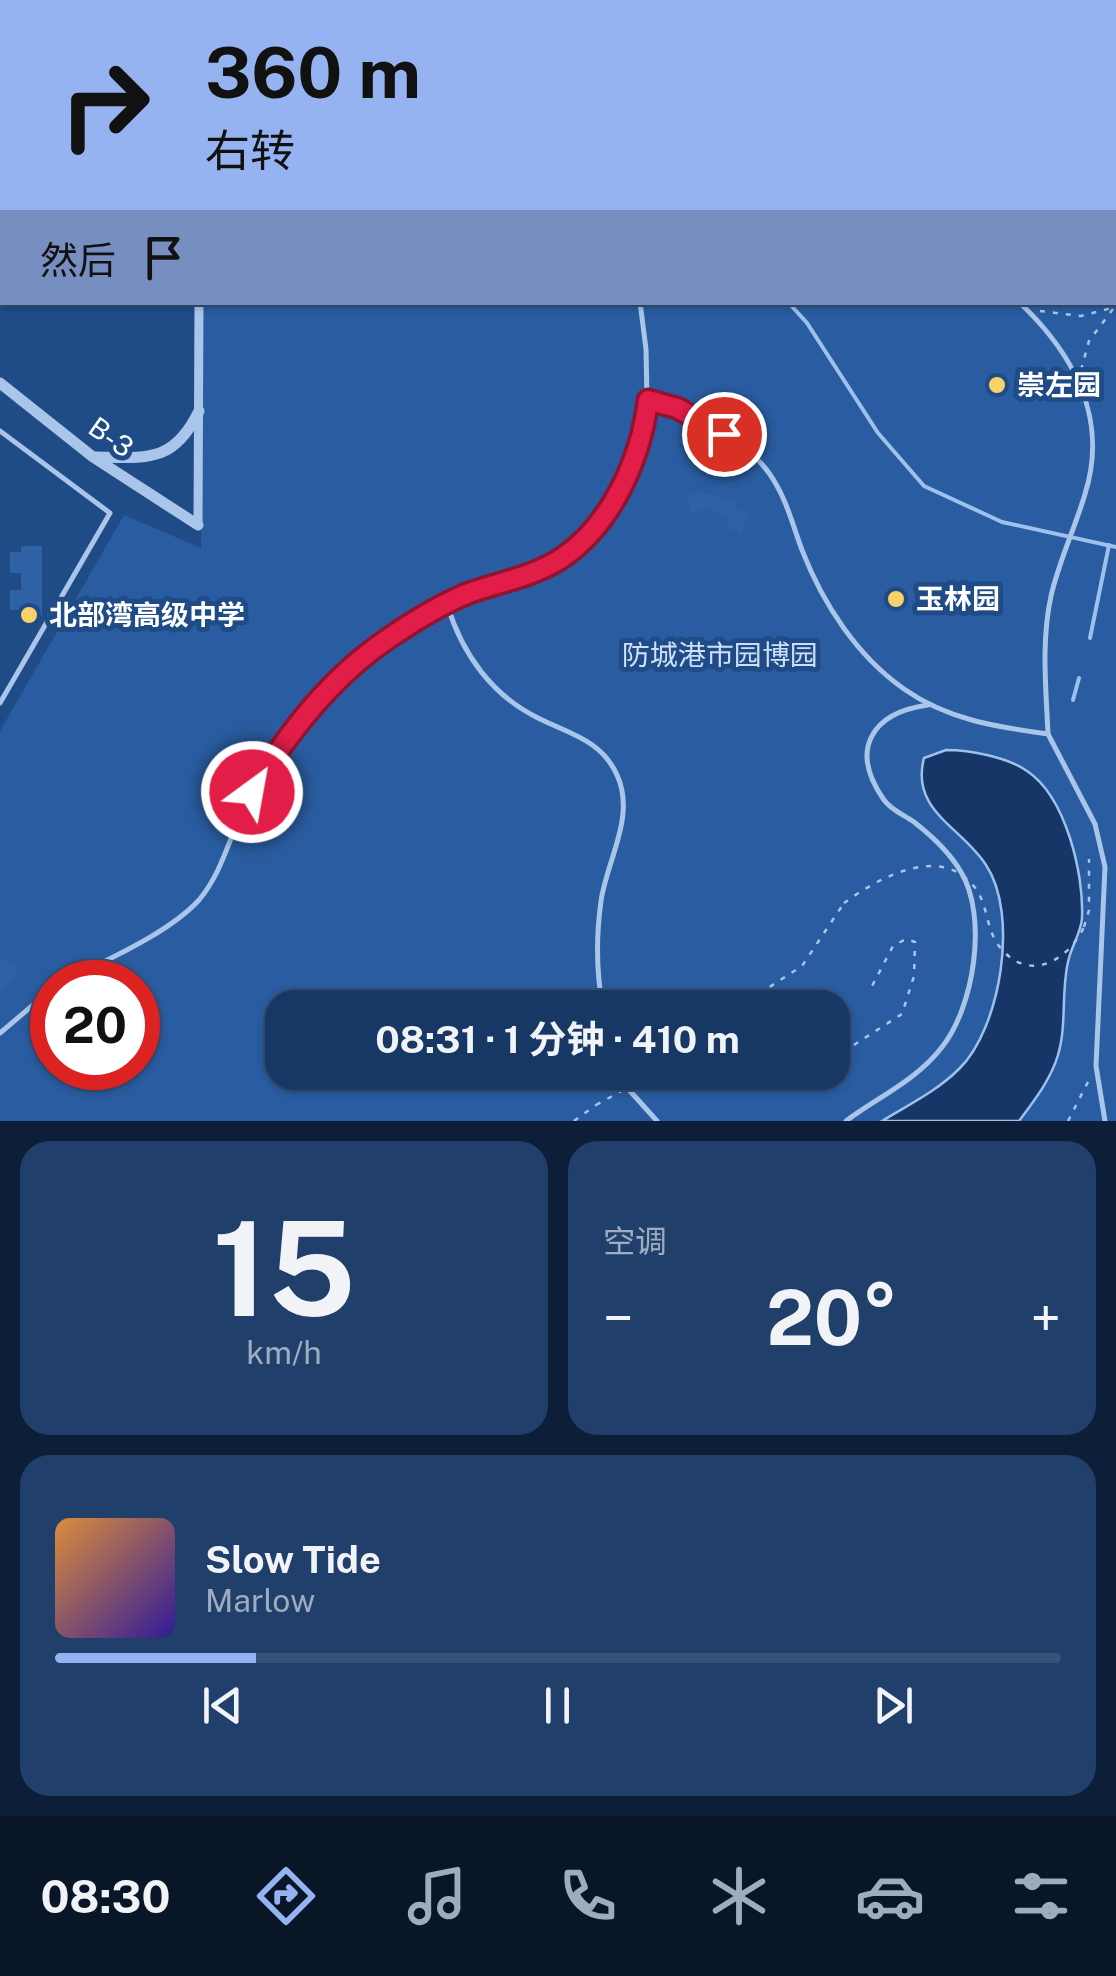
<!DOCTYPE html>
<html lang="zh">
<head>
<meta charset="utf-8">
<style>
	body { margin:0; font-family:"Public Sans","Noto Sans SC",sans-serif; background:#203f6b; color:#f1f3f6; height:100vh; display:flex; flex-direction:column; font-size:38px; white-space:nowrap }
	* { box-sizing:border-box; margin:0 }
	p { font-size:32px; color:#9eacbf }
	.icon { flex:none; width:55px; height:55px; fill:none; stroke:currentColor; stroke-width:2; stroke-linecap:round; stroke-linejoin:round }
	.map { position:relative; height:1121px; overflow:hidden }
	.sheet { display:flex; flex-direction:column; gap:20px; padding:20px; background:#0d1f38; flex:1 }
	.sheet>* { flex:none }
	.guide { position:absolute; left:0px; top:0px; width:1118px; height:305px; box-shadow:0 2px 8px #0004,0 0 0 2px #365279; background:#95b2f1; color:#111; overflow:hidden }
	.speed { position:absolute; left:30px; top:960px; display:flex; gap:20px; font-size:50px; font-weight:700; text-align:center }
	.speed>* { display:grid; place-content:center; width:130px; height:130px; border-radius:50%; background:#173865; box-shadow:0 2px 8px #0004,0 0 0 2px #365279; line-height:1 }
	.speed .limit { border:15px solid #d22; background:#fff; color:#111 }
	.pin { position:absolute; display:grid; place-items:center; width:85px; height:85px; color:#fff; margin:-42px; border:5px solid #fff; border-radius:50%; box-shadow:0 2px 10px #0007 }
	.me { position:absolute; width:110px; margin:-55px; rotate:32deg; stroke-linejoin:round; filter:drop-shadow(0 0 8px #0008) }
	.turn { display:flex; align-items:center; gap:35px; height:210px; padding:0 40px; font-size:45px }
	.turn .icon { width:130px; height:130px; stroke-width:2.5 }
	.turn b { display:block; font-size:70px; line-height:85px }
	.then { display:flex; align-items:center; height:95px; padding:0 40px; background:#0003; gap:20px; font-size:38px }
	.big { font-size:75px; font-weight:700; line-height:1.1 }
	.sheet .tile { flex:1; display:flex; flex-direction:column; justify-content:center; gap:15px; min-width:0; padding:0 35px; border-radius:30px; background:#203f6b }
	.sheet .dial { align-items:center; gap:0 }
	.dial b { font-size:130px; line-height:1 }
	.song { display:flex; align-items:center; gap:30px }
	.cover { width:120px; height:120px; border-radius:15px; background:linear-gradient(135deg,hsl(30 70% 55%),hsl(250 70% 35%)) }
	.played { height:10px; border-radius:5px; background:linear-gradient(90deg,#95b2f1 20%,#365279 20%) }
	.keys { display:flex; justify-content:space-around; direction:ltr }
	.heat { display:flex; justify-content:space-between; align-items:center; font-size:55px; direction:ltr }
	.sheet .tiles { flex:1; display:grid; gap:20px; grid-template-columns:1fr 1fr }
	.tile:last-child { grid-column:span 2 }
	.trip { position:absolute; left:265px; top:990px; width:585px; height:100px; border-radius:30px; background:#173865; box-shadow:0 2px 8px #0004,0 0 0 2px #365279; font-weight:700; line-height:100px; text-align:center }
	.tabs { display:flex; height:160px; justify-content:space-around; align-items:center; background:#091628; color:#9eacbf }
	.tabs .icon { width:70px; height:70px }
	.tabs .on { color:#95b2f1 }
	.tabs b { font-size:45px; color:#f1f3f6 }
	.map>svg:first-child { display:block }
	.green { fill:#295ca0; fill-rule:evenodd }
	.water { fill:#153666; stroke:#9dc0ec; stroke-width:2.5 }
	.lines { fill:none; stroke-linecap:round; stroke-linejoin:round }
	.stream { stroke:#9dc0ec; stroke-width:4 }
	.building { fill:#2f61a5 }
	.path { stroke:#a9c5ea; stroke-width:2.5; stroke-dasharray:5 8; stroke-linecap:butt }
	.service { stroke:#a9c5ea; stroke-width:5 }
	.minor { stroke:#a9c5ea; stroke-width:9 }
	.tertiary { stroke:#a9c5ea; stroke-width:11 }
	.path-bridge { stroke:#a9c5ea; stroke-width:2.5; stroke-dasharray:5 8; stroke-linecap:butt }
	.route-casing { stroke:#92132f; stroke-width:25 }
	.route { stroke:#e11d48; stroke-width:18 }
	.poi-dot { fill:#f8d269; stroke:#1f4b87; stroke-width:4 }
	.labels { text-anchor:middle; stroke-width:10; stroke-linejoin:round; paint-order:stroke }
	.poi-label { font-size:28px; font-weight:bold; fill:#fff; stroke:#1f4b87; text-anchor:start }
	.street-label { font-size:28px; fill:#fff; stroke:#1f4b87 }
	.park-label { font-size:28px; fill:#cee0f8; stroke:#1f4b87 }
</style>
</head>
<body>
<div class="map">
<svg width="1116" height="1121" viewBox="0 0 1116 1121">
	<rect width="100%" height="100%" fill="#1f4b87"/>
	<!-- green -->
	<g class="green">
		<polygon points="204,0 849,0 850,2 204,2"/>
		<path d="M1116,247V1121H0V731L124,515L201,548L202,303L1115,302ZM52,982H138V1068H52ZM282,1008H832V1072H282Z"/>
	</g>
	<!-- water -->
	<path class="water" d="M946,750C970,750 1007,757 1027,771C1066,797 1084,874 1082,918C1081,933 1071,947 1068,962C1061,992 1067,1025 1058,1055C1051,1079 1034,1101 1019,1121H882C908,1105 937,1091 959,1069C1001,1028 1019,914 986,865C962,827 910,811 924,758Z"/>
	<g class="lines">
		<!-- stream -->
		<g class="stream">
			<polyline points="551,0 552,2"/>
			<polyline points="788,302 807,323 878,433 924,486 1002,522 1116,547"/>
			<polyline points="1090,638 1109,545"/>
			<polyline points="1073,700 1079,678"/>
		</g>
	</g>
	<!-- building -->
	<g class="building">
		<polygon points="701,492 736,502 734,508 749,513 741,533 727,528 730,518 706,509 691,513 687,496"/>
		<polygon points="21,546 42,546 42,616 21,616 21,610 10,610 10,590 21,590 21,573 10,573 10,552 21,552"/>
		<polygon points="0,959 18,965 13,979 0,993"/>
	</g>
	<g class="lines">
		<!-- path -->
		<g class="path">
			<polyline points="1040,311 1081,316 1112,308"/>
			<polyline points="1081,370 1089,341 1116,305"/>
			<polyline points="1084,927 1089,910 1089,859"/>
			<polyline points="737,1008 802,966 844,903"/>
			<polyline points="832,1059 902,1014 914,976 915,942 906,939 893,946 871,988"/>
			<polyline points="676,1072 683,1088 707,1088 761,1072"/>
			<polyline points="574,1121 596,1105"/>
			<polyline points="1068,1121 1090,1078"/>
		</g>
		<!-- service -->
		<g class="service">
			<polyline points="19,0 19,2"/>
			<polyline points="50,0 50,2"/>
			<polyline points="297,0 298,2"/>
			<polyline points="716,0 717,2"/>
			<polyline points="0,70 2,70"/>
			<polyline points="640,302 646,349 647,400"/>
			<path d="M1019,302C1073,353 1109,418 1085,494C1075,528 1059,561 1051,596C1041,642 1046,688 1048,734"/>
			<polyline points="0,431 110,513 0,703"/>
			<path d="M447,604C462,654 492,696 540,719C571,734 602,741 617,775C636,816 607,860 601,901C596,937 596,972 603,1008"/>
			<path d="M63,982C104,961 168,934 199,900C221,874 228,842 242,812C262,769 291,728 324,694C364,653 413,617 466,595C491,584 520,579 545,567C606,539 640,464 647,400C692,412 741,435 769,473C786,497 792,523 802,550C823,604 857,656 904,689C948,720 997,727 1048,734L1095,824L1105,867L1096,1066L1105,1121"/>
			<polyline points="0,1033 52,989"/>
			<polyline points="622,1072 630,1091 657,1121"/>
			<path d="M846,1121C878,1097 917,1080 942,1047C974,1007 988,917 961,872C950,853 932,836 914,822C904,815 891,810 884,800C849,750 871,713 928,705"/>
		</g>
		<!-- minor -->
		<g class="minor">
			<polyline points="200,2 200,0"/>
			<polyline points="198,525 199,302"/>
		</g>
		<!-- tertiary -->
		<g class="tertiary">
			<polyline points="0,383 93,457 198,525"/>
			<path d="M95,457C147,458 174,463 199,411"/>
		</g>
		<!-- path-bridge -->
		<g class="path-bridge">
			<path d="M844,903C878,878 942,842 976,889C988,906 986,929 999,946C1028,984 1068,961 1084,927"/>
			<polyline points="596,1105 656,1072"/>
		</g>
	</g>
	<g class="lines">
		<!-- route casing -->
		<g class="route-casing">
			<path id="route" d="M252,792C288,732 331,677 389,638C414,621 441,604 469,593C500,582 535,576 562,558C612,524 641,458 648,400L677,408L724,434"/>
		</g>
		<!-- route -->
		<use href="#route" class="route"/>
	</g>
	<!-- markers -->
	<g class="poi-dot">
		<circle cx="997" cy="385" r="10"/>
		<circle cx="896" cy="599" r="10"/>
		<circle cx="29" cy="615" r="10"/>
	</g>
	<g class="labels">
		<!-- poi labels -->
		<g class="poi-label">
			<text x="1017" y="395">崇左园</text>
			<text x="916" y="609">玉林园</text>
			<text x="49" y="625">北部湾高级中学</text>
		</g>
		<!-- street labels -->
		<g class="street-label">
			<text transform="translate(111 437) rotate(35)" y="10">B-3</text>
		</g>
		<!-- park labels -->
		<g class="park-label">
			<text x="720" y="665">防城港市园博园</text>
		</g>
	</g>
</svg>
<div class="speed"><div class="limit">20</div></div>
<div class="pin" style="left:724px;top:434px;background:#d93025"><svg class="icon" aria-label="arrive" viewBox="0 0 24 24"><path d="M6 21V4h12l-3 4 3 4H6"/></svg></div>
<svg class="me" style="left:252px;top:792px" viewBox="-20 -20 40 40"><circle r="17" fill="#e11d48" stroke="#fff" stroke-width="3"/><path d="M0-11L8 9 0 5-8 9z" fill="#fff"/></svg>
<div class="trip">08:31 · 1 分钟 · 410 m</div>
<div class="guide">
<div class="turn"><svg class="icon" aria-label="right" viewBox="0 0 24 24"><path d="M7 20v-9h11M14 6l5 5-5 5"/></svg><div><b>360 m</b>右转</div></div>
<div class="then">然后<svg class="icon" aria-label="arrive" viewBox="0 0 24 24"><path d="M6 21V4h12l-3 4 3 4H6"/></svg></div>
</div>
</div>
<section class="sheet">
<div class="tiles">
<div class="tile dial"><b>15</b><p>km/h</p></div>
<div class="tile"><p>空调</p>
<div class="heat"><a>−</a><b class="big">20°</b><a>+</a></div>
</div>
<div class="tile">
<div class="song"><i class="cover"></i><div><b>Slow Tide</b><p>Marlow</p></div></div>
<div class="played"></div>
<div class="keys"><svg class="icon" aria-label="previous" viewBox="0 0 24 24"><path d="M18 5L8 12l10 7zM5 5v14"/></svg><svg class="icon" aria-label="pause" viewBox="0 0 24 24"><path d="M8 5v14M16 5v14"/></svg><svg class="icon" aria-label="next" viewBox="0 0 24 24"><path d="M6 5l10 7-10 7zM19 5v14"/></svg></div>
</div>
</div>
</section>
<nav class="tabs">
<b>08:30</b>
<svg class="icon on" aria-label="directions" viewBox="0 0 24 24"><path d="M12 3l9 9-9 9-9-9zM9 14v-3h6M13 9l2 2-2 2"/></svg>
<svg class="icon" aria-label="music" viewBox="0 0 24 24"><path d="M9 18V5l10-2v13"/><circle cx="6" cy="18" r="3"/><circle cx="16" cy="16" r="3"/></svg>
<svg class="icon" aria-label="phone" viewBox="0 0 24 24"><path d="M5 4h4l2 5-3 2q2 4 5 5l2-3 5 2v4C11 20 4 13 5 4z"/></svg>
<svg class="icon" aria-label="climate" viewBox="0 0 24 24"><path d="M12 3v18M4 7l16 10M4 17L20 7"/></svg>
<svg class="icon" aria-label="car" viewBox="0 0 24 24"><path d="M5 17H2v-5l4-1 3-4h7l3 4 3 1v5h-3M9 17h6M6 11h13"/><circle cx="7" cy="17" r="2"/><circle cx="17" cy="17" r="2"/></svg>
<svg class="icon" aria-label="filters" viewBox="0 0 24 24"><path d="M4 7h16M4 17h16"/><circle cx="9" cy="7" r="2"/><circle cx="15" cy="17" r="2"/></svg>
</nav>
</body>
</html>
